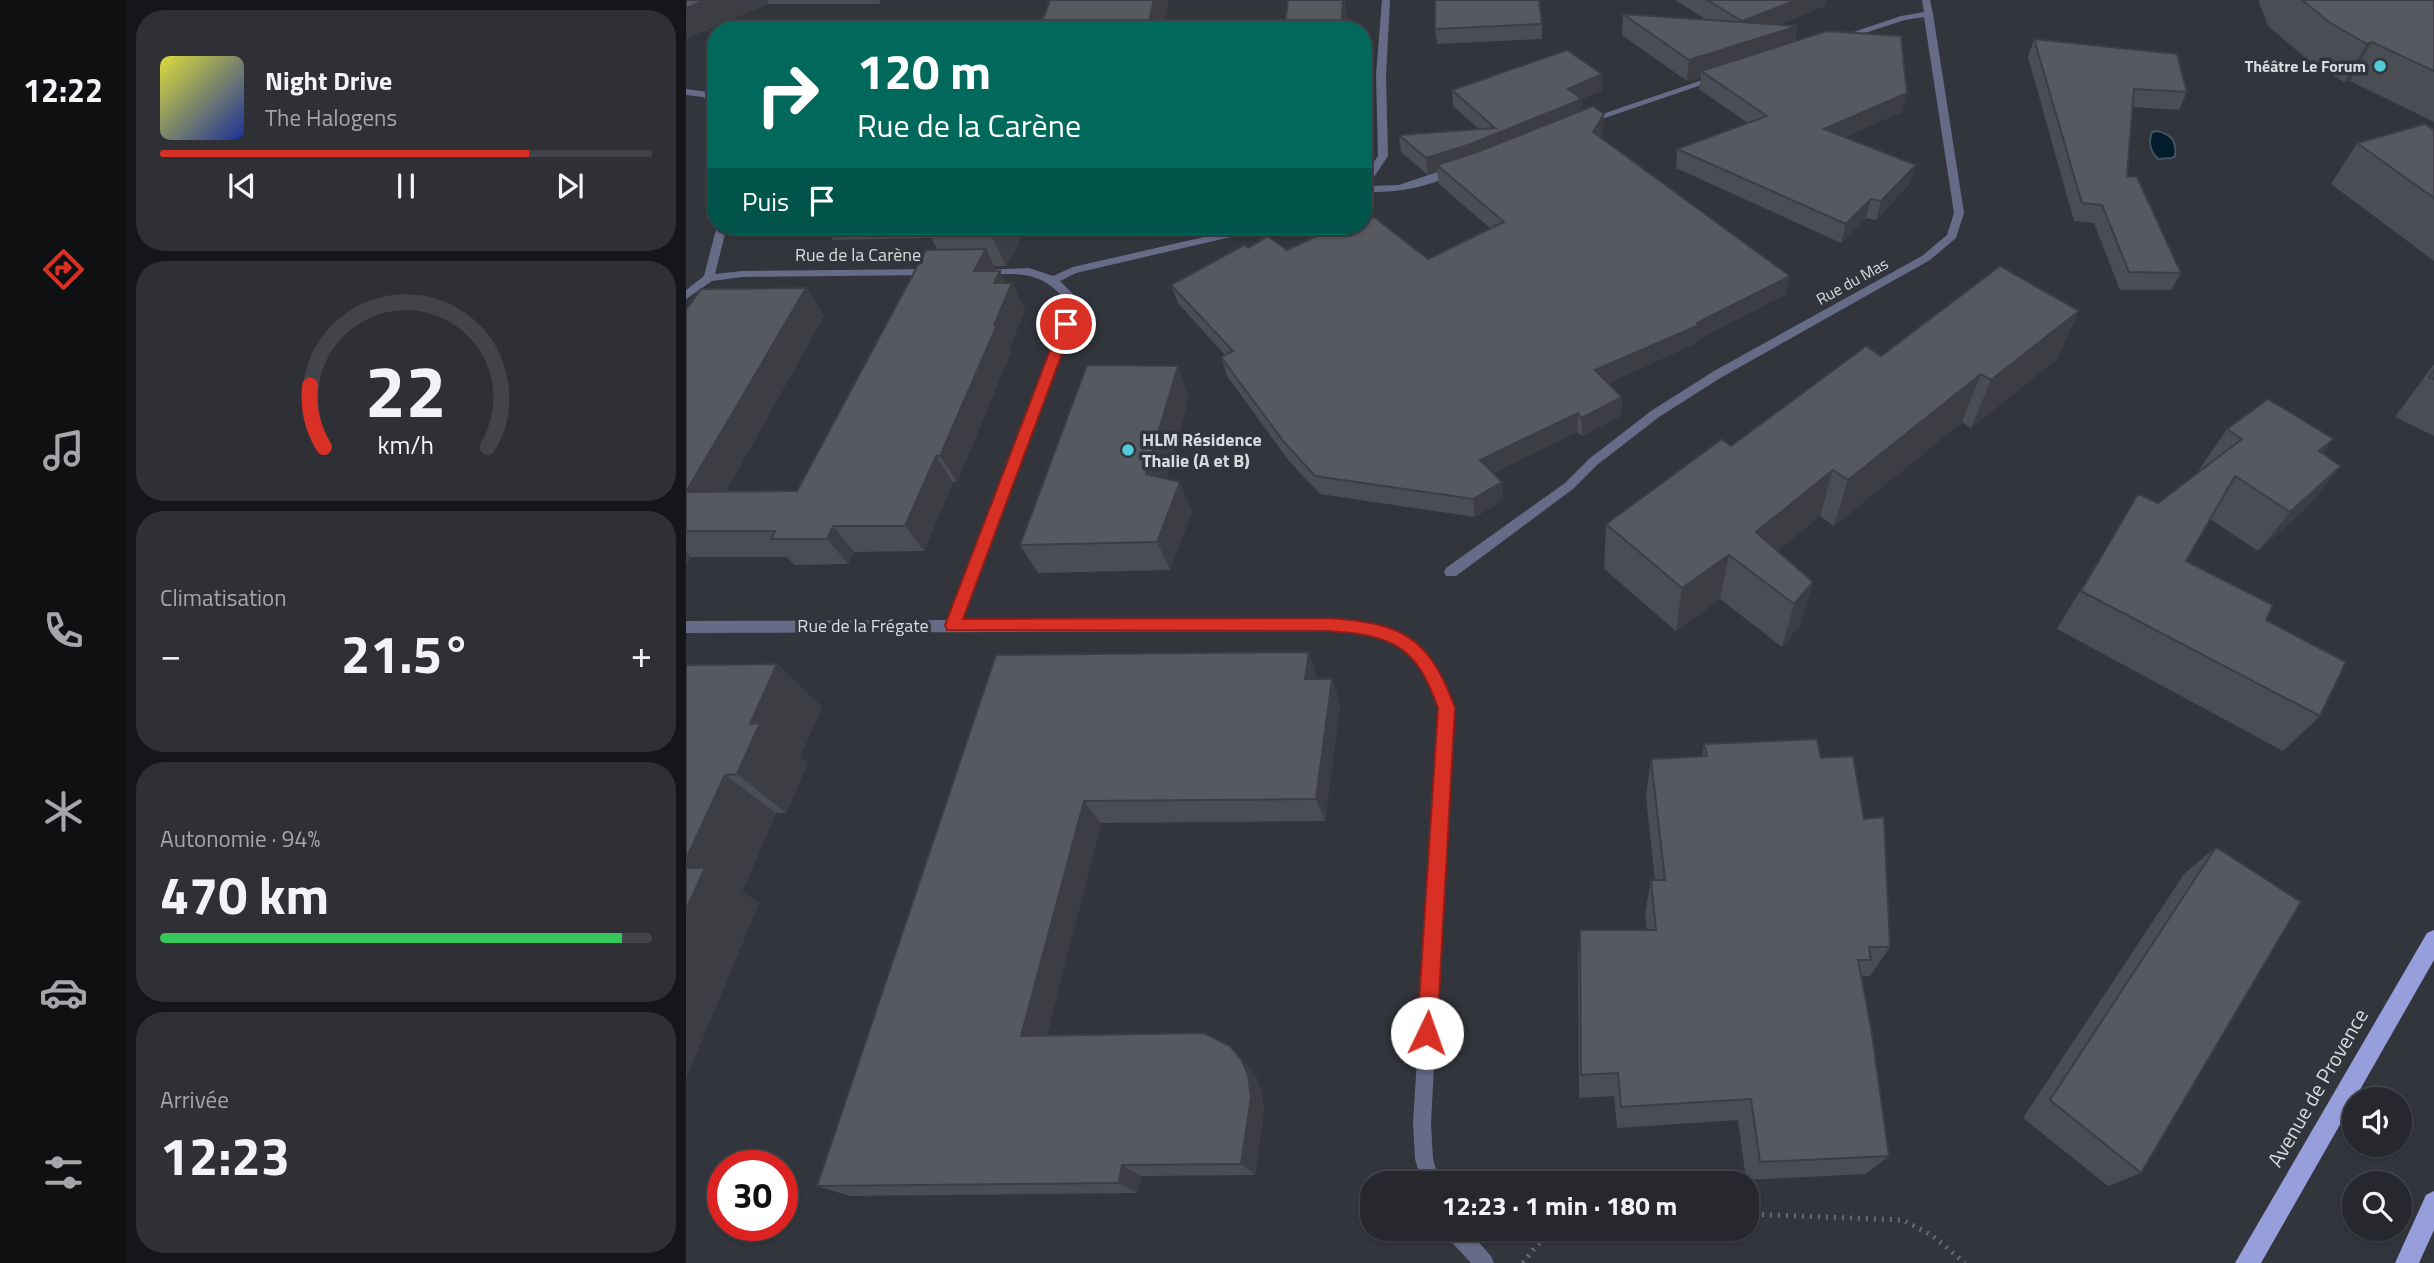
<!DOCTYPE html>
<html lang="fr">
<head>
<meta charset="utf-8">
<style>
	body { margin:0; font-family:"Titillium Web",sans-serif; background:#2e3035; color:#f1f3f6; height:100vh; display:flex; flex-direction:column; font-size:26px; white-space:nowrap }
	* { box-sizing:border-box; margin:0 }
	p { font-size:23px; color:#a4a6aa }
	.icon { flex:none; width:38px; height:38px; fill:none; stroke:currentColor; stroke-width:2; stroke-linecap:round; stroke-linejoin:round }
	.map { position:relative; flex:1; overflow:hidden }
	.drawer { display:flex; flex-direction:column; gap:10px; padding:10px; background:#151619; width:560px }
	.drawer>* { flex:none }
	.banner { position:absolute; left:21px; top:21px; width:665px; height:214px; border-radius:28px; box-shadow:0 2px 5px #0004,0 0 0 2px #424449; background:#00695c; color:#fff; overflow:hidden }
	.controls { position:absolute; left:1656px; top:1087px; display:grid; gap:14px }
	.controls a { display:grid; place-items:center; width:70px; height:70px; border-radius:50%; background:#26282d; box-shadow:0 2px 5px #0004,0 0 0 2px #424449; font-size:35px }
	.speed { position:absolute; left:21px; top:1150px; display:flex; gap:14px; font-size:35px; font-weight:700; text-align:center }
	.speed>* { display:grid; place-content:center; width:91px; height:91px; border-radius:50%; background:#26282d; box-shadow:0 2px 5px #0004,0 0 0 2px #424449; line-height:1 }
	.speed .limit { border:10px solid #d22; background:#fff; color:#111 }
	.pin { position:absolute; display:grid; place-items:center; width:60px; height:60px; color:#fff; margin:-30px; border:4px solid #fff; border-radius:50%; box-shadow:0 2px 7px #0007 }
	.me { position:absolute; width:77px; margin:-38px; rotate:3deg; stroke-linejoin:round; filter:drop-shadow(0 0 5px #0008) }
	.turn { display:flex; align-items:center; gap:24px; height:147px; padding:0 35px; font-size:32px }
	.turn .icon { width:91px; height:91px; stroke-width:2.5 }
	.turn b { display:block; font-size:49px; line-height:60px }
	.then { display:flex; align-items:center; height:66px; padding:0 35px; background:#0003; gap:14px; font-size:26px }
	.big { font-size:52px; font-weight:700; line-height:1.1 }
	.drawer .card { flex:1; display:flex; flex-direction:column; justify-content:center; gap:10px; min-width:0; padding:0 24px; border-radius:28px; background:#2e3035 }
	.drawer .dial { align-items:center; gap:0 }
	.dial svg { height:182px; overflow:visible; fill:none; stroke:#424449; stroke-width:7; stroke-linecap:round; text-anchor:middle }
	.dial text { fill:#f1f3f6; stroke:none }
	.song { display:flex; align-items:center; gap:21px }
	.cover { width:84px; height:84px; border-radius:10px; background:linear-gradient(135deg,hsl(60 70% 55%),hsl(230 70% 35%)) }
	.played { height:7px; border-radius:4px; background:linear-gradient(90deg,#d93025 75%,#424449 75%) }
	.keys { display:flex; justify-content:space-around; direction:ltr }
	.heat { display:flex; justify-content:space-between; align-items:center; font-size:38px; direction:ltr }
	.charge { height:10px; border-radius:5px; background:linear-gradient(90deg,#34c759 94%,#424449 0) }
	.trip { position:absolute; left:674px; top:1171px; width:399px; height:70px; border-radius:28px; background:#26282d; box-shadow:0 2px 5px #0004,0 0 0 2px #424449; font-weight:700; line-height:70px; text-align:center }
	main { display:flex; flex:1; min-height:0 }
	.menu { display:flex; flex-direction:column; width:126px; justify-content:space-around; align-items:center; background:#0f1012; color:#a4a6aa }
	.menu .icon { width:49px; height:49px }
	.menu .active { color:#d93025 }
	.menu b { font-size:32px; color:#f1f3f6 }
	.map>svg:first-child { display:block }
	.water { fill:#021c2b; stroke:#425561; stroke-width:2 }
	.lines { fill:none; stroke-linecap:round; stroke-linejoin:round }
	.path { stroke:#686b71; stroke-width:5; stroke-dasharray:2 6; stroke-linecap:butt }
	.street { fill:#666b88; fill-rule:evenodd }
	.primary { fill:#969fdb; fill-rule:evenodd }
	.wall { fill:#4a4d53 }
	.shaded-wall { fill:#3c3e43 }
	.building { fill:#565960; stroke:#3c3e43; stroke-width:2 }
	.route { fill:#d93025; stroke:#8d1f18; stroke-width:2 }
	.poi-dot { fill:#52cbd9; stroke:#32353c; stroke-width:2.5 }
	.labels { text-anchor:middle; stroke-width:7; stroke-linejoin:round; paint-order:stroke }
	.far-poi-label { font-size:16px; font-weight:bold; fill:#d9dbdf; stroke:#32353c; text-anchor:end }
	.far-street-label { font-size:16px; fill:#d9dbdf; stroke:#32353c }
	.street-label { font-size:18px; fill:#d9dbdf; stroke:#32353c }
	.poi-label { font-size:18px; font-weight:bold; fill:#d9dbdf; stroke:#32353c; text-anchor:start }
	.near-street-label { font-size:21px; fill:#d9dbdf; stroke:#32353c }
</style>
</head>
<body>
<main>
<nav class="menu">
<b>12:22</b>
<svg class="icon active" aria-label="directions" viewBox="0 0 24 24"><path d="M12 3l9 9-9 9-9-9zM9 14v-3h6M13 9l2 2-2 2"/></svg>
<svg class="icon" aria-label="music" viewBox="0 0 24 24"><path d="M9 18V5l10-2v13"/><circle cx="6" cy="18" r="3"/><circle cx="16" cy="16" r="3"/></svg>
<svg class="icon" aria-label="phone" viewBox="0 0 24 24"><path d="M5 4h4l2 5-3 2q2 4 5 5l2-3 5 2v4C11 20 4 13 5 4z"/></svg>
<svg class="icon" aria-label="climate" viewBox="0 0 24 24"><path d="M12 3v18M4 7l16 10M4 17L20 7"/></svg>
<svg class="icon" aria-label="car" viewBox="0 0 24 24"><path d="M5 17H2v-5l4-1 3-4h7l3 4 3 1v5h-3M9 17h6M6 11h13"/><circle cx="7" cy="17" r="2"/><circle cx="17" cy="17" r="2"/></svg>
<svg class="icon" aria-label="filters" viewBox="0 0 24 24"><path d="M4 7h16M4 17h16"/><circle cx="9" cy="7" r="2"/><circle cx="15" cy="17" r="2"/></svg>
</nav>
<section class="drawer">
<div class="card">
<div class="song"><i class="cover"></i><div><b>Night Drive</b><p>The Halogens</p></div></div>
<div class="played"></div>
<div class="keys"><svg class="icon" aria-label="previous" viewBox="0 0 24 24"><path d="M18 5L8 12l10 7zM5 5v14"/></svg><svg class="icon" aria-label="pause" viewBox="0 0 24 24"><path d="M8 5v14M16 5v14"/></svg><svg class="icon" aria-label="next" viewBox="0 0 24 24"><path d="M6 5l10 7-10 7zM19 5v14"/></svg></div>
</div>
<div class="card dial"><svg viewBox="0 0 100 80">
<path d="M14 69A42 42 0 1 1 86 69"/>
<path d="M14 69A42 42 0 0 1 8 42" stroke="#d93025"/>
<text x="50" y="56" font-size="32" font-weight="700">22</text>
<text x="50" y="72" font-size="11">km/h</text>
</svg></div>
<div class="card"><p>Climatisation</p>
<div class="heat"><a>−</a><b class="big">21.5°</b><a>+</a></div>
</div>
<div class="card"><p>Autonomie · 94%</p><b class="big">470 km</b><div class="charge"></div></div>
<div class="card"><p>Arrivée</p><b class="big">12:23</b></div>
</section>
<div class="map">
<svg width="1748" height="1263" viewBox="0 0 1748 1263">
	<rect width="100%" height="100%" fill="#32353c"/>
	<!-- water -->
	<path class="water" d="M1471,131C1485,134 1491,141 1489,156L1486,158L1472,159C1464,151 1462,143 1466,132Z"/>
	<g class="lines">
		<!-- path -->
		<g class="path">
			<polyline points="1060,1214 1217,1220 1247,1236 1279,1263"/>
			<polyline points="837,1263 850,1246 871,1228"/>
		</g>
		<!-- street -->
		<g class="street">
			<path d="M696,0H704L700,75L702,156L682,186L713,185L766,167L775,169C752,186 706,195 677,191V177L692,156L690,75Z"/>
			<polygon points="1236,0 1244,0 1247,14 1278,213 1270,238 1244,260 1036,377 973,417 911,465 887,489 770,576 760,576 758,572 760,568 879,483 903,459 965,411 1028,371 1236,256 1261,235 1268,213 1238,17 1219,20 1154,41 1150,38 1215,16 1238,12"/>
			<polygon points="1028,76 1036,78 904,123 896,121"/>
			<polygon points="0,89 23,92 30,99 30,108 17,97 0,95"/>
			<polygon points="31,226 41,226 29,274 56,271 247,269 252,272 247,275 56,277 26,281 0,299 0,290 18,276"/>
			<path d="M566,226H584L579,229L390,273L374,281L388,295L386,324L276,620L642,619C717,625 740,637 767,708L745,1123L747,1159L754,1183H736L729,1159L727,1123L753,708C728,645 708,636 642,631L0,633V621L262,620L374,324L376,296C351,269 329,274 295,275L291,274V270L343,268L367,276L387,267Z"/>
			<polygon points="757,1228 780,1228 805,1256 808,1263 785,1263 759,1235"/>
		</g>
		<!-- primary -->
		<g class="primary">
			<polygon points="1748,930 1748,960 1575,1263 1549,1263 1741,933"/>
			<polygon points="1748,1191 1748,1230 1733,1263 1709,1263 1740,1195"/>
		</g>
	</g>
	<!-- wall -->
	<g class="wall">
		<polygon points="0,0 195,0 193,4 83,4"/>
		<polygon points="989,0 1140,0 1139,6 1092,25 1109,41 1216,112 1158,137 1224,184 1190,220 1180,218 1155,243 990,168 991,149 1062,123 1013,89 1015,77 1001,81 936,35 937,14 1021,20"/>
		<polygon points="1572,0 1748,0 1748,122 1664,81 1658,82 1622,60 1582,26"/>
		<polygon points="856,24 856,39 751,44 749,29"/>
		<polygon points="1348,39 1501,92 1493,110 1447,107 1441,176 1495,273 1485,290 1434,290 1408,223 1388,221 1342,57"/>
		<polygon points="916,74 916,91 896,99 896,110 917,132 914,138 1100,294 1011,340 1010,343 922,383 936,397 935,416 896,436 891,432 807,473 816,482 817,500 789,517 634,494 603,461 541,376 535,357 539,355 492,303 485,285 562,248 742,259 805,229 753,184 751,172 742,175 715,152 713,135 793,129 767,106 766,90"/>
		<polygon points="1748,130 1748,261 1645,184 1671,143"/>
		<polygon points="82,226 342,226 320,266 308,266 311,271 314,271 319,283 326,283 339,310 323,349 325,352 271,482 267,482 238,551 168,552 162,564 108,565 101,557 5,557 0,565 0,310 120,288 138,316 40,491 111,491 252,250 245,238 147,240 145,235 88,236"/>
		<polygon points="1393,311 1371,359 1285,428 1276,422 1148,526 1134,516 1092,550 1127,582 1114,625 1096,647 1034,599 990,631 918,569 920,524 1045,446 1195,356"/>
		<polygon points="1748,364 1748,436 1709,417"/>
		<polygon points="503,397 480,479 506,511 484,570 352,573 334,545"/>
		<polygon points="1541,429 1636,454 1622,507 1572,551 1524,519 1500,561 1580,620 1634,716 1597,751 1371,629 1452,494 1472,503 1514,471 1513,470"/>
		<polygon points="310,655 631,677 631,679 646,679 654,704 639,821 415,823 361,1035 557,1061 570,1076 575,1089 578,1110 569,1175 455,1176 452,1193 164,1196 131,1186"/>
		<polygon points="91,664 136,707 114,757 121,764 100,813 90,813 56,892 73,903 0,1078 0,665"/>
		<polygon points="1018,744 1135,758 1178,819 1204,947 1184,976 1176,976 1203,1156 1180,1174 1060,1180 1052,1120 931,1128 928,1096 893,1098 892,961 894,930 961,930 959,913 965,880 969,880 960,797 965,759 1016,757"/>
		<polygon points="1530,847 1455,1173 1422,1186 1337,1118 1498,874"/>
	</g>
	<!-- shaded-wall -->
	<g class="shaded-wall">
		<polygon points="19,0 81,0 83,4 0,39 0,8"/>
		<polygon points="468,0 483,0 476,30 461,30"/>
		<polygon points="657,0 659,0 662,23 662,30 655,30"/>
		<polygon points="1111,0 1140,0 1139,6 1054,40 1056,21"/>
		<polygon points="1112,26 1108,47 1015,71 1015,77 1001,81 1003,60"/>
		<polygon points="1686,42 1664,81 1658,82 1681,44"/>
		<polygon points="916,74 916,91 888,103 896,99 896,116 787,160 751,165 751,172 742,175 740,158 785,144 882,89"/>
		<polygon points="1221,93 1216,112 1134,148 1138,129"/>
		<polygon points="918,114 917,132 906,151 907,132"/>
		<polygon points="1230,165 1224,184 1190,220 1195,201"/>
		<polygon points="1185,199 1180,218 1155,243 1160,224"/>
		<polygon points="311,226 342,226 320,266 305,235"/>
		<polygon points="300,249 312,274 314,271 323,290 326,283 339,310 323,349 325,352 271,482 254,456 288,271"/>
		<polygon points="1104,276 1100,294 1011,340 1010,343 908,389 909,370 1011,323"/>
		<polygon points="120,288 138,316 25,518 0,492"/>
		<polygon points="1393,311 1371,359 1285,428 1305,380"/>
		<polygon points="492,366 503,397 473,503 460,474"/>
		<polygon points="1295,374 1276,422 1148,526 1162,480"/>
		<polygon points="936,397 935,416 896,436 896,418"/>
		<polygon points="892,413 891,432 796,479 794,460"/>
		<polygon points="1648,439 1615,480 1633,451"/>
		<polygon points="250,456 267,482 238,551 219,526"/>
		<polygon points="1655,466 1622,507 1572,551 1604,512"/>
		<polygon points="1147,470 1134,516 1065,572 1070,532"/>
		<polygon points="494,482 506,511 484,570 471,542"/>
		<polygon points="816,482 817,500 789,517 787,499"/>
		<polygon points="147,526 168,552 162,564 141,539"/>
		<polygon points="0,552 5,557 0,565"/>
		<polygon points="1043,555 1034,599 990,631 996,588"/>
		<polygon points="1127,582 1114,625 1096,647 1108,604"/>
		<polygon points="623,652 631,677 628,704 619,679"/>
		<polygon points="91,664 136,707 114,757 121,764 100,813 51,774 64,724"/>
		<polygon points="646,679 654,704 639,821 630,799"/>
		<polygon points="39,775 90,813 56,892 73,903 0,1078 0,859"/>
		<polygon points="398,801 415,823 357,1051 335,1036"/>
		<polygon points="544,1046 570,1076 575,1089 578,1110 569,1175 555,1164"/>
		<polygon points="436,1165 455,1176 452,1193 433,1183"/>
	</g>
	<!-- building -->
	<g class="building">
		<polygon points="0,0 19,0 0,8"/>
		<polygon points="364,0 468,0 461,30 353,30"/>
		<polygon points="602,0 657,0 655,30 598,30"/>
		<polygon points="749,0 853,0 856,24 749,29"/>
		<polygon points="1021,0 1111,0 1056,21"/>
		<polygon points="1616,0 1748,0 1748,71 1686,42 1681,44 1643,22"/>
		<polygon points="937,14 1112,26 1003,60"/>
		<polygon points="1141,31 1215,36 1221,93 1138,129 1230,165 1195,201 1185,199 1160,224 991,149 1081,116 1015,71"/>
		<polygon points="1348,39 1491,54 1501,92 1448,89 1441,176 1451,177 1495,273 1443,272 1416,205 1396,203"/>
		<polygon points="881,50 916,74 882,89 896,99 785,144 740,158 713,135 809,128 766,90"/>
		<polygon points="907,106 918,114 907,132 1104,276 1011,323 1013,325 909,370 936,397 896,418 892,413 794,460 816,482 787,499 629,476 598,442 535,357 547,351 485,285 558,245 562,248 582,236 601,250 653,226 677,226 677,222 688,217 742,259 818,222 751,165 791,152"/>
		<polygon points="1739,124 1748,130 1748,198 1671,143"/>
		<polygon points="249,226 311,226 305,235 244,236"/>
		<polygon points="300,249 288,271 314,271 308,283 326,283 308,325 311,325 254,456 250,456 219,526 147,526 141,539 85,539 89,531 0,531 0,310 15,289 120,288 0,492 111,491 240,250"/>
		<polygon points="1314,266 1393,311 1305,380 1295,374 1162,480 1147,470 1070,532 1127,582 1108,604 1043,555 996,588 920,524 1036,439 1045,446 1180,346 1195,356"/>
		<polygon points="401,365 492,366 460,474 494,482 471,542 334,545"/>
		<polygon points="1748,370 1748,379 1743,377"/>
		<polygon points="1582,399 1648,439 1633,451 1655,466 1604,512 1549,476 1500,561 1587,605 1580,620 1660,662 1634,716 1395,591 1452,494 1472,503 1556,439 1541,429"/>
		<polygon points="623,652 619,679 646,679 630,799 398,801 335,1036 518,1033 544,1046 556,1061 562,1075 565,1097 555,1164 436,1165 433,1183 131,1186 310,655"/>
		<polygon points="91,664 64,724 74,723 51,774 39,775 0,859 0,665"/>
		<polygon points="1131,739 1135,758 1167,756 1178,819 1198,817 1204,947 1183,947 1185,960 1172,960 1185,1027 1203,1156 1074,1162 1065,1099 935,1107 932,1073 895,1075 894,930 970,930 965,880 979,880 965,759 1021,756 1018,744"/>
		<polygon points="1530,847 1615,902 1455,1173 1364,1100"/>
		<polygon points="0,868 19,868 0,910"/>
	</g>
	<!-- route -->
	<path class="route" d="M380,319L387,324L277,619L642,618C716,623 743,636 769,708L751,1033L748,1040L741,1043L734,1040L731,1033L752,708C730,645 706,635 642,631L261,630L259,625L374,324Z"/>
	<!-- markers -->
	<g class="poi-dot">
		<circle cx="1694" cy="66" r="7"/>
		<circle cx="442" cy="450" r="7"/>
	</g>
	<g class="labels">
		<!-- far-poi labels -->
		<g class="far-poi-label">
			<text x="1680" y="72">Théâtre Le Forum</text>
		</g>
		<!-- far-street labels -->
		<g class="far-street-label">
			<text transform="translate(1166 281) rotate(-29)" y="6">Rue du Mas</text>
		</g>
		<!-- street labels -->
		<g class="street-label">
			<text x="172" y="261">Rue de la Carène</text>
			<text x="177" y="632">Rue de la Frégate</text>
		</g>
		<!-- poi labels -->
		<g class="poi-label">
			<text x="456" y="446">HLM Résidence<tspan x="456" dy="21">Thalie (A et B)</tspan></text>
		</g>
		<!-- near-street labels -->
		<g class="near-street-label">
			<text transform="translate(1632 1088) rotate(-60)" y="7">Avenue de Provence</text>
		</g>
	</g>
</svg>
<div class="controls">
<a><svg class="icon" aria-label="sound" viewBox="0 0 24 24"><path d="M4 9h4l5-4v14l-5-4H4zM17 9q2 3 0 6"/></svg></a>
<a><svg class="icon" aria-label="search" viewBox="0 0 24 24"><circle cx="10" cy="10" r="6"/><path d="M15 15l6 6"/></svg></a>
</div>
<div class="speed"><div class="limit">30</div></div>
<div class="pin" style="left:380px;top:324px;background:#d93025"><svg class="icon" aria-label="arrive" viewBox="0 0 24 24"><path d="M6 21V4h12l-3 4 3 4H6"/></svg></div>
<svg class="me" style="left:741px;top:1033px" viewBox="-20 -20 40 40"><circle r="19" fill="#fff"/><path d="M0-13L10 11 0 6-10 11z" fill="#d93025"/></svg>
<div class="trip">12:23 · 1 min · 180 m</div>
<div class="banner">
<div class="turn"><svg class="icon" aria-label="right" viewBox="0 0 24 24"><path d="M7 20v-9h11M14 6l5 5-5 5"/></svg><div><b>120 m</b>Rue de la Carène</div></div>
<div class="then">Puis<svg class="icon" aria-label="arrive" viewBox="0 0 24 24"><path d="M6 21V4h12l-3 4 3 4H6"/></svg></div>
</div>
</div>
</main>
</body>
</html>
